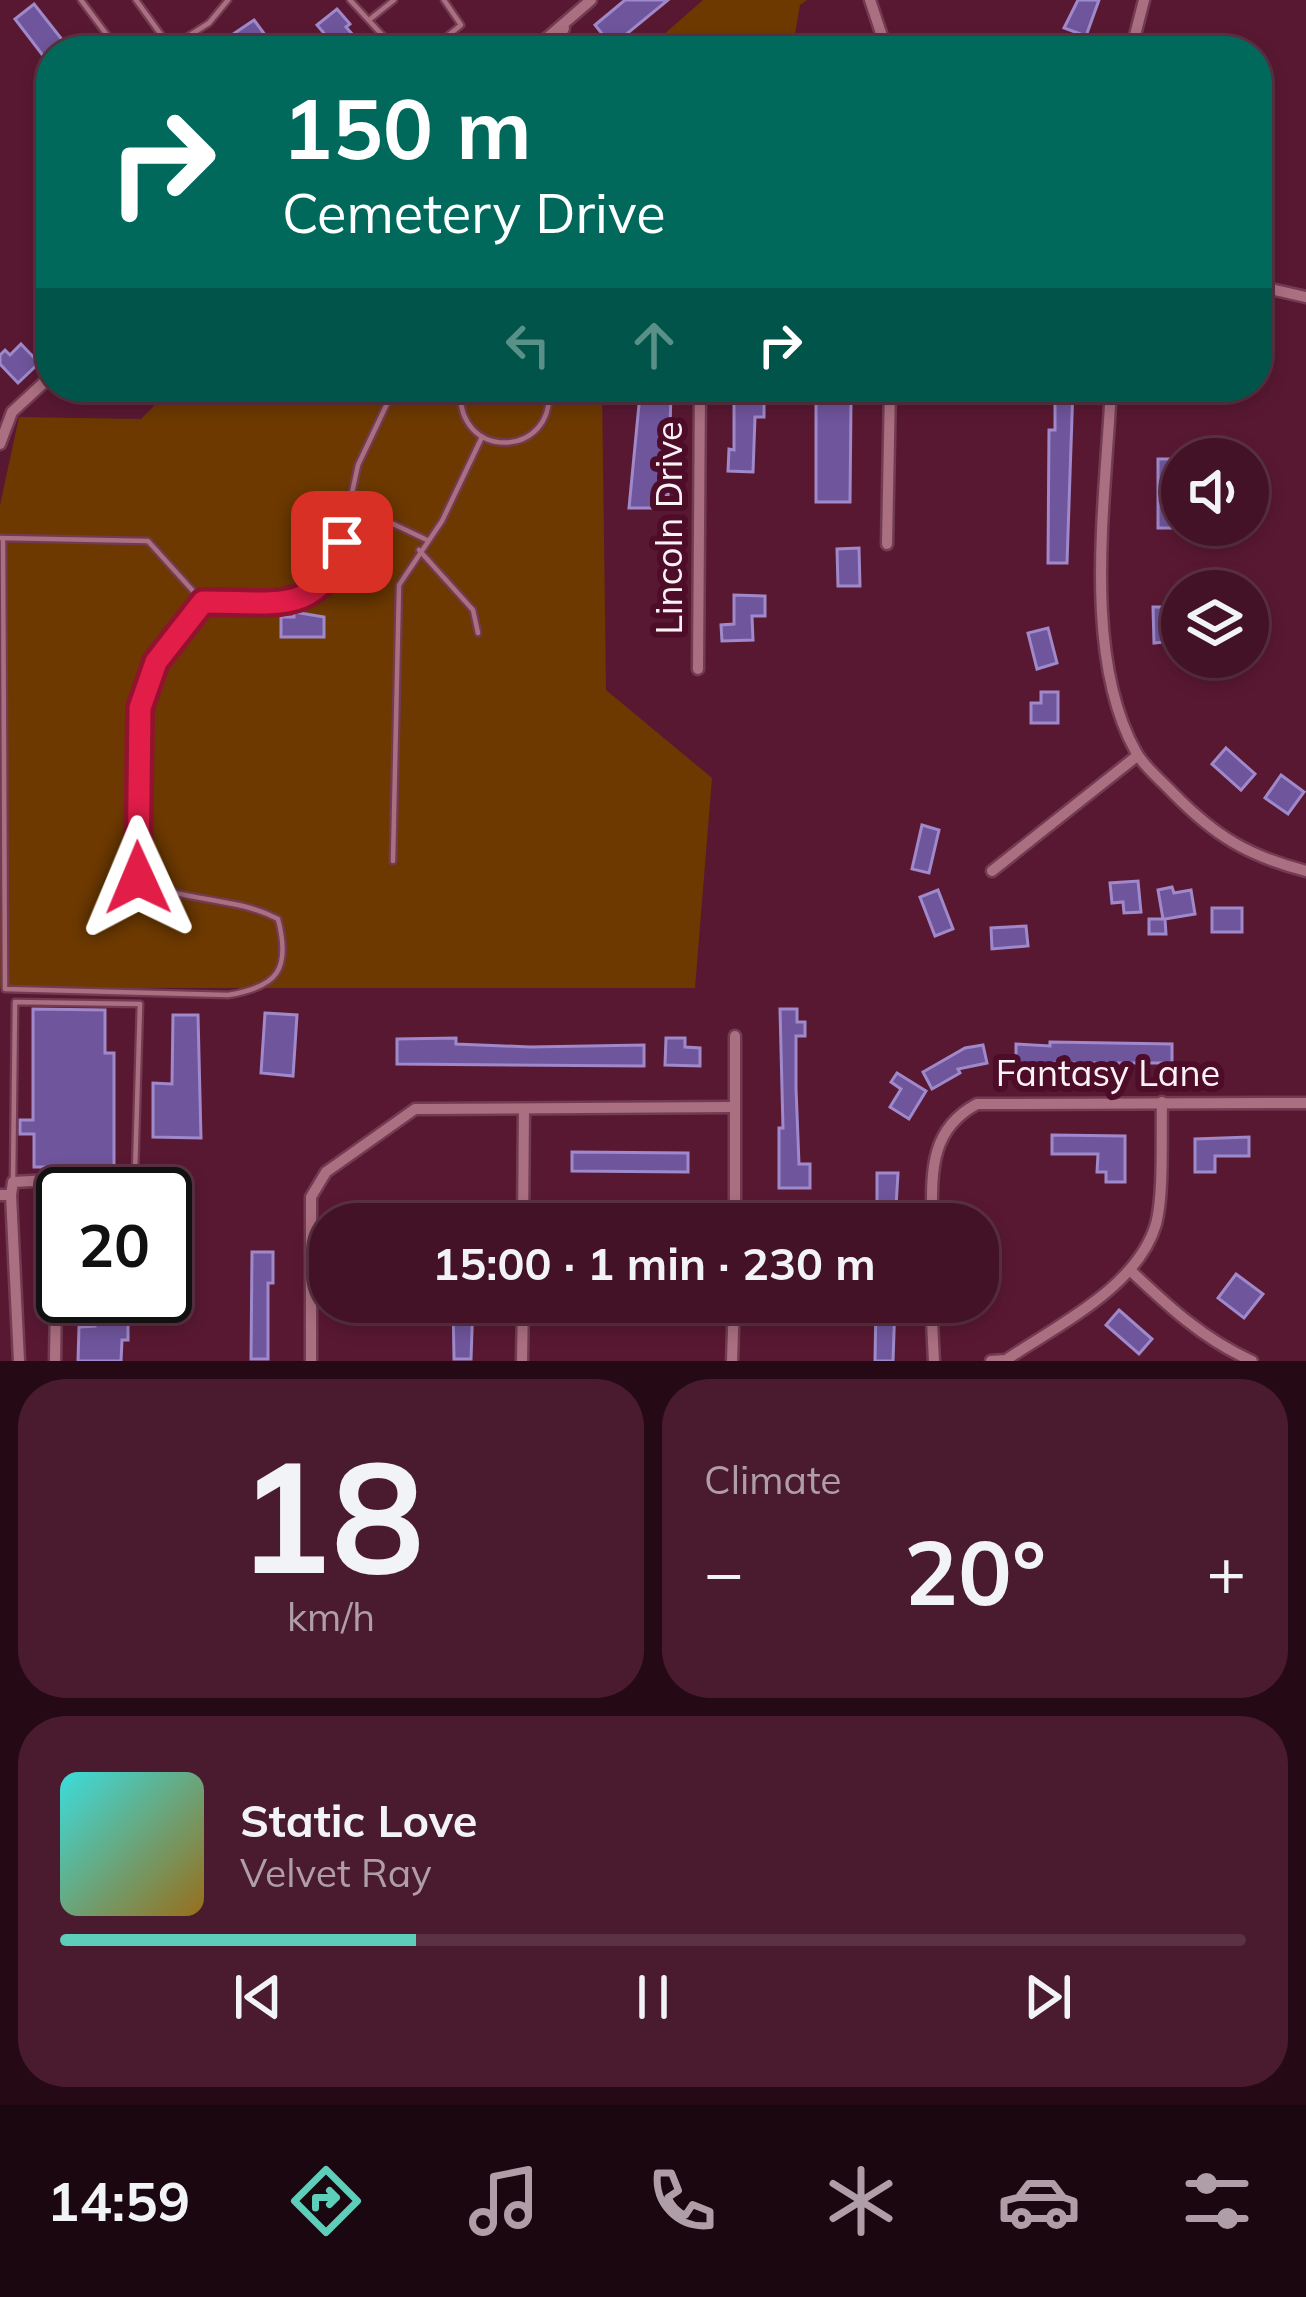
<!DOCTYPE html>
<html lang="en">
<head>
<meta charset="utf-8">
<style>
	body { margin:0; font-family:Mulish,sans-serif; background:#4a1b2e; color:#f1f3f6; height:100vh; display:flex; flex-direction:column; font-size:45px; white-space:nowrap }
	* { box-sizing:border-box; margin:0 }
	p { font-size:39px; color:#af9ea7 }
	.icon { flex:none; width:66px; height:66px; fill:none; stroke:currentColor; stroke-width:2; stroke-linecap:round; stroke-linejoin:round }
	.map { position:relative; height:1361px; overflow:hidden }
	.details { display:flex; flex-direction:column; gap:18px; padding:18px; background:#250a15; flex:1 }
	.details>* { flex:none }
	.hud { position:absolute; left:36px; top:36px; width:1236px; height:366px; border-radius:48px; box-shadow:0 6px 18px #0003,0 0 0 3px #5b3243; background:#00695c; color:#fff; overflow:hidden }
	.tools { position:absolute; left:1161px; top:438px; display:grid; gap:24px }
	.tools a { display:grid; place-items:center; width:108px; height:108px; border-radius:50%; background:#431226; box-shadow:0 6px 18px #0003,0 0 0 3px #5b3243; font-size:60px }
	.speed { position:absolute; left:36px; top:1167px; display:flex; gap:24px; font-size:60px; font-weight:700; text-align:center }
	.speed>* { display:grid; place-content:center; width:156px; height:156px; border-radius:50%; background:#431226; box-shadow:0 6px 18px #0003,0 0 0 3px #5b3243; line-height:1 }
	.speed .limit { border:6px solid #111; border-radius:18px; background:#fff; color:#111 }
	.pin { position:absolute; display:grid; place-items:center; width:102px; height:102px; color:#fff; margin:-51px; border-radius:24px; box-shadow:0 6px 18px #0006 }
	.me { position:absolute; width:132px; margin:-66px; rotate:359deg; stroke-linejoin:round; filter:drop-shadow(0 0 9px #0008) }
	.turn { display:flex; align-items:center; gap:42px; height:252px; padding:0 48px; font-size:54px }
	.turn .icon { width:156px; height:156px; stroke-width:2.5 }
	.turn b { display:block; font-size:84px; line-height:102px }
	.lanes { display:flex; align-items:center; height:114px; padding:0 48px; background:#0003; justify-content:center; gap:60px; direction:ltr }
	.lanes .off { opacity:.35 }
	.big { font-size:90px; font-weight:700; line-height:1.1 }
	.details .widget { flex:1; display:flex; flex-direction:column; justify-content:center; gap:18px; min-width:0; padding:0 42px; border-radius:48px; background:#4a1b2e }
	.details .dial { align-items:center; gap:0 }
	.dial b { font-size:156px; line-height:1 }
	.song { display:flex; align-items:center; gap:36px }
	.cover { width:144px; height:144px; border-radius:18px; background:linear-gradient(135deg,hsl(180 70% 55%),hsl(40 70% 35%)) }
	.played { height:12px; border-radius:6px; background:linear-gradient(90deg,#5dceb9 30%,#5b3243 30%) }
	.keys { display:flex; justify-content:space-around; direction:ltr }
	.heat { display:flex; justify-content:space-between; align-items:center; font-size:66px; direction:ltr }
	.details .tiles { flex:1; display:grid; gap:18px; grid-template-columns:1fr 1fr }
	.widget:last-child { grid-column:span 2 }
	.trip { position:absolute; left:309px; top:1203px; width:690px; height:120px; border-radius:48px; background:#431226; box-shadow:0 6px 18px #0003,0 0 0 3px #5b3243; font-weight:700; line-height:120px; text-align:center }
	.tabs { display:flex; height:192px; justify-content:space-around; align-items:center; background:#1b070f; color:#af9ea7 }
	.tabs .icon { width:84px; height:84px }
	.tabs .selected { color:#5dceb9 }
	.tabs b { font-size:54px; color:#f1f3f6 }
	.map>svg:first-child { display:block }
	.green { fill:#6d3900 }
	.building { fill:#6f559c; stroke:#9f89ca; stroke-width:3 }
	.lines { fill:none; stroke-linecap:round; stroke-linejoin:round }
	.service-casing { stroke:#733b51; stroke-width:9 }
	.minor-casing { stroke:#733b51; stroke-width:15 }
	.service { stroke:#aa6f81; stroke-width:4.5 }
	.minor { stroke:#aa6f81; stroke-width:10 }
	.route-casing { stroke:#92132f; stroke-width:30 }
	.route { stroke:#e11d48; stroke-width:21 }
	.labels { text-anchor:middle; stroke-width:12; stroke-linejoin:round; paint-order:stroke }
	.street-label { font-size:36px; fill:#fbf2f4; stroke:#4d0c28 }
</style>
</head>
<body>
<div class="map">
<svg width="1306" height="1361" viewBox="0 0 1306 1361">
	<rect width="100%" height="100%" fill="#591832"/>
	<!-- green -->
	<g class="green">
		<polygon points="703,0 807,0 800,5 792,51 645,51"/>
		<polygon points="173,387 602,387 606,690 712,778 695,988 0,988 0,505 19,417 141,419"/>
	</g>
	<!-- building -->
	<g class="building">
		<polygon points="625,0 668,0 612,46 595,25"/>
		<polygon points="1078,0 1099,0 1086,36 1064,28"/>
		<polygon points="34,4 71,51 51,51 51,66 15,19"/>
		<polygon points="337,9 350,24 346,27 367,51 339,51 317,25"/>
		<polygon points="254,20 271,43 265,47 268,51 208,51"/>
		<polygon points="21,344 39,363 18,383 0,364 0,355 5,350 10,355"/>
		<polygon points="832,387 843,387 843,402 851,402 850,502 816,502 816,402 832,402"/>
		<polygon points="1055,387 1073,387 1067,563 1048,563 1049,430 1055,430"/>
		<polygon points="640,394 671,394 668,496 664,496 663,508 629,508"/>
		<polygon points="734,394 764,394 764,417 755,417 753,472 728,471 729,449 734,450"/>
		<rect x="1158" y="459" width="19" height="69"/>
		<polygon points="859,548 860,586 838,586 837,549"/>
		<polygon points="734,595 765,596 765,616 752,616 753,640 722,641 721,625 734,624"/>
		<polygon points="1153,607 1175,607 1175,641 1154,643"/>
		<polygon points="294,612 324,617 324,637 281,637 281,617 294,617"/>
		<polygon points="1048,628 1057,663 1037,669 1028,633"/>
		<polygon points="1041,692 1058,692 1058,723 1031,723 1031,703 1041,703"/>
		<polygon points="1226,748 1255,774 1241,790 1212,764"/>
		<polygon points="1281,775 1304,792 1288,814 1265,798"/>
		<polygon points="922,825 939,830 929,873 912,869"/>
		<polygon points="1138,881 1141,912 1124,913 1123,902 1112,903 1110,883"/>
		<polygon points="1172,887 1174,893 1191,890 1195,914 1165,919 1166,934 1149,934 1149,919 1163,919 1158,890"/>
		<polygon points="938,890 953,929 935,936 920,897"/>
		<rect x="1212" y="908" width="30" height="24"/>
		<polygon points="1026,926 1028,946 992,949 991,928"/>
		<polygon points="33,1009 105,1010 105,1053 114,1053 114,1167 34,1167 34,1134 20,1134 20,1120 33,1120"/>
		<polygon points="780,1009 797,1009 797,1022 805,1022 805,1036 796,1036 796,1088 799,1164 810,1164 810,1188 779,1188 779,1128 783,1128"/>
		<polygon points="265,1013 297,1015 293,1076 261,1073"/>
		<polygon points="173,1015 198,1015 201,1138 153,1137 153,1083 172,1084"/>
		<polygon points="456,1038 456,1044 530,1047 644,1045 644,1066 397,1064 397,1039"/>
		<polygon points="666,1038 685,1038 685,1047 700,1048 700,1066 665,1065"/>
		<polygon points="1050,1042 1172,1044 1172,1063 1016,1063 1016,1044 1050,1046"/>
		<polygon points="983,1045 987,1063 958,1069 960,1073 932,1089 923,1072 965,1048"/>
		<polygon points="897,1073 926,1091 909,1119 890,1107 901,1089 891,1082"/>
		<polygon points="1052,1135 1125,1136 1125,1182 1106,1182 1106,1172 1097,1172 1098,1154 1052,1154"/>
		<polygon points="1249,1137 1249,1156 1215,1156 1215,1172 1195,1172 1195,1139"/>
		<polygon points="572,1152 688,1153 688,1172 572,1171"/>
		<polygon points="877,1173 898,1173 895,1224 877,1224"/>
		<polygon points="252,1252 273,1252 273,1283 268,1283 268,1359 251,1359"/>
		<polygon points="1236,1274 1263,1294 1244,1318 1218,1298"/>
		<polygon points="95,1296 128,1296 128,1340 122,1340 121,1361 78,1361 79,1327 95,1326"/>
		<polygon points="453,1302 473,1302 471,1359 454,1359"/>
		<polygon points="876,1304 895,1304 893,1361 875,1361"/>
		<polygon points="1119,1310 1152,1339 1139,1354 1106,1325"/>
	</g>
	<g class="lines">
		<!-- service casing -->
		<g class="service-casing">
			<g id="service">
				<polyline points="81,0 119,51"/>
				<polyline points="136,0 170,47"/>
				<polyline points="350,0 397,51"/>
				<polyline points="369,20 394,0"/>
				<polyline points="165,51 209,23 228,0"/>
				<polyline points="429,51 461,25 444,0"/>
				<path d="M461,387C453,463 559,459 548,387"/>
				<polyline points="351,504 427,540"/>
				<polyline points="0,538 148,541 203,602"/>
				<path d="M3,540L5,989L228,995C278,987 291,969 278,919C233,895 180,904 138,877L140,708L155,662L203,602L289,601L308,597L324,583L336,567L358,465L395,387"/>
				<polyline points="419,550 473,610 478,633"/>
				<polyline points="393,861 399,585 442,521 482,437"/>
				<polyline points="13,1182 15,1002 140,1004 135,1173"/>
			</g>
		</g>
		<!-- minor casing -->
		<g class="minor-casing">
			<g id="minor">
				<polyline points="870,0 887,51"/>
				<polyline points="532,51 591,0"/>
				<polyline points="553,51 564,28"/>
				<polyline points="1131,51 1144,0"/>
				<polyline points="1257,286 1306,297"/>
				<path d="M1111,387C1106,498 1081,654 1136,752C1144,767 1161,780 1173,793C1215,836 1248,856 1306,871"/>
				<polyline points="0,444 12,412 51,376"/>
				<polyline points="887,544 890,387"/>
				<polyline points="698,669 700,387"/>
				<polyline points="992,871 1137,756"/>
				<polyline points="735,1036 735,1224"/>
				<polyline points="0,1195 11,1195 13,1182 143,1175"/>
				<polyline points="11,1195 19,1361"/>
				<polyline points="523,1224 524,1109"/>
				<path d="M932,1224C932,1175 928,1130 977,1104L1306,1103"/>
				<path d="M1130,1270C1168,1306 1203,1339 1252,1361"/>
				<polyline points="931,1302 934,1361"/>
				<polyline points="55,1361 57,1232"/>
				<polyline points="311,1361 311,1197 326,1172 415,1109 733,1107"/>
				<polyline points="522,1361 523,1302"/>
				<polyline points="732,1361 734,1302"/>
				<path d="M991,1361L1006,1360C1057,1325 1137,1288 1156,1224C1164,1194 1161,1135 1162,1102"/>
			</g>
		</g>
		<!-- service -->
		<use href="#service" class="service"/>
		<!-- minor -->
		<use href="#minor" class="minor"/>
	</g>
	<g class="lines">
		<!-- route casing -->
		<g class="route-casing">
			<path id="route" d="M138,878L140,708L156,662L203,602C267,601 323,619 342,542"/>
		</g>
		<!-- route -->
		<use href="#route" class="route"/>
	</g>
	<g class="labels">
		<!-- street labels -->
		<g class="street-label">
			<text transform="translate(669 528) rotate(-90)" y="13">Lincoln Drive</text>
			<text x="1108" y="1086">Fantasy Lane</text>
		</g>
	</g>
</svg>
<div class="tools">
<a><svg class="icon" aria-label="sound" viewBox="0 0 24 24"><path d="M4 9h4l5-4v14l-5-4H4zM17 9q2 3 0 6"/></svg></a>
<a><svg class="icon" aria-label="layers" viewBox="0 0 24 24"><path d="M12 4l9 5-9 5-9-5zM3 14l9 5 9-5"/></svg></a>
</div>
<div class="speed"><div class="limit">20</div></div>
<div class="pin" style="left:342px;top:542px;background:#d93025"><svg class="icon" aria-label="arrive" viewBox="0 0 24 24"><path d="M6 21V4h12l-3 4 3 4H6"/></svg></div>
<svg class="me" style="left:138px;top:878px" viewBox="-20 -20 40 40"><path d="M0-17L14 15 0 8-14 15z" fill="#e11d48" stroke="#fff" stroke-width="4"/></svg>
<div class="trip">15:00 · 1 min · 230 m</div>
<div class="hud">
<div class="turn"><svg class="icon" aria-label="right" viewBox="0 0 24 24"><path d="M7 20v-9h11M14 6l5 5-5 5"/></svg><div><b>150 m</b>Cemetery Drive</div></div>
<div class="lanes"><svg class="icon off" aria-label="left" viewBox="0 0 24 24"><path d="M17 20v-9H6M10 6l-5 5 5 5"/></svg><svg class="icon off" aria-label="ahead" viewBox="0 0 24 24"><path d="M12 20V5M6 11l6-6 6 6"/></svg><svg class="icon" aria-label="right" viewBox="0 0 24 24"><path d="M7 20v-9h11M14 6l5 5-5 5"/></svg></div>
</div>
</div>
<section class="details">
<div class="tiles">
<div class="widget dial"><b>18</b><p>km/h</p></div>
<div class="widget"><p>Climate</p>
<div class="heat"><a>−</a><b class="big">20°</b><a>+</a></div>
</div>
<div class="widget">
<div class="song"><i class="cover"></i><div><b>Static Love</b><p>Velvet Ray</p></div></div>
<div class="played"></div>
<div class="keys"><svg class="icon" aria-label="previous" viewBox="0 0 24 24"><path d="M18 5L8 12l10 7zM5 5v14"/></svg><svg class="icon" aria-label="pause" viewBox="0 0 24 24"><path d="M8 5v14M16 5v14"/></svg><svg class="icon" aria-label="next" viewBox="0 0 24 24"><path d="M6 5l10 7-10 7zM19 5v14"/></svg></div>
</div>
</div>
</section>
<nav class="tabs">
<b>14:59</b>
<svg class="icon selected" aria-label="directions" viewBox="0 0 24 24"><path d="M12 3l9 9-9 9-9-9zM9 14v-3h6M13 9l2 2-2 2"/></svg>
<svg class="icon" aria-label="music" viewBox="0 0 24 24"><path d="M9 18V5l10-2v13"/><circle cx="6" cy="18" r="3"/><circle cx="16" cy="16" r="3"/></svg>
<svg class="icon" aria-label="phone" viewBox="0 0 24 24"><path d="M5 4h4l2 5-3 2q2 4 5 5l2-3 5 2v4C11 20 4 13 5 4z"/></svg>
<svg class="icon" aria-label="climate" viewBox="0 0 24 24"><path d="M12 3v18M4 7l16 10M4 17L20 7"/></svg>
<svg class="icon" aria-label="car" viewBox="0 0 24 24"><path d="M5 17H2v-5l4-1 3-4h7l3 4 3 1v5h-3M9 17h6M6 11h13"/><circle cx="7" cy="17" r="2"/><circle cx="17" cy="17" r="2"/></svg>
<svg class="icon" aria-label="filters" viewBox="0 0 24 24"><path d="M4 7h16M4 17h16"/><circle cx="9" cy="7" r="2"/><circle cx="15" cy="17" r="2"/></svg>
</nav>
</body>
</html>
